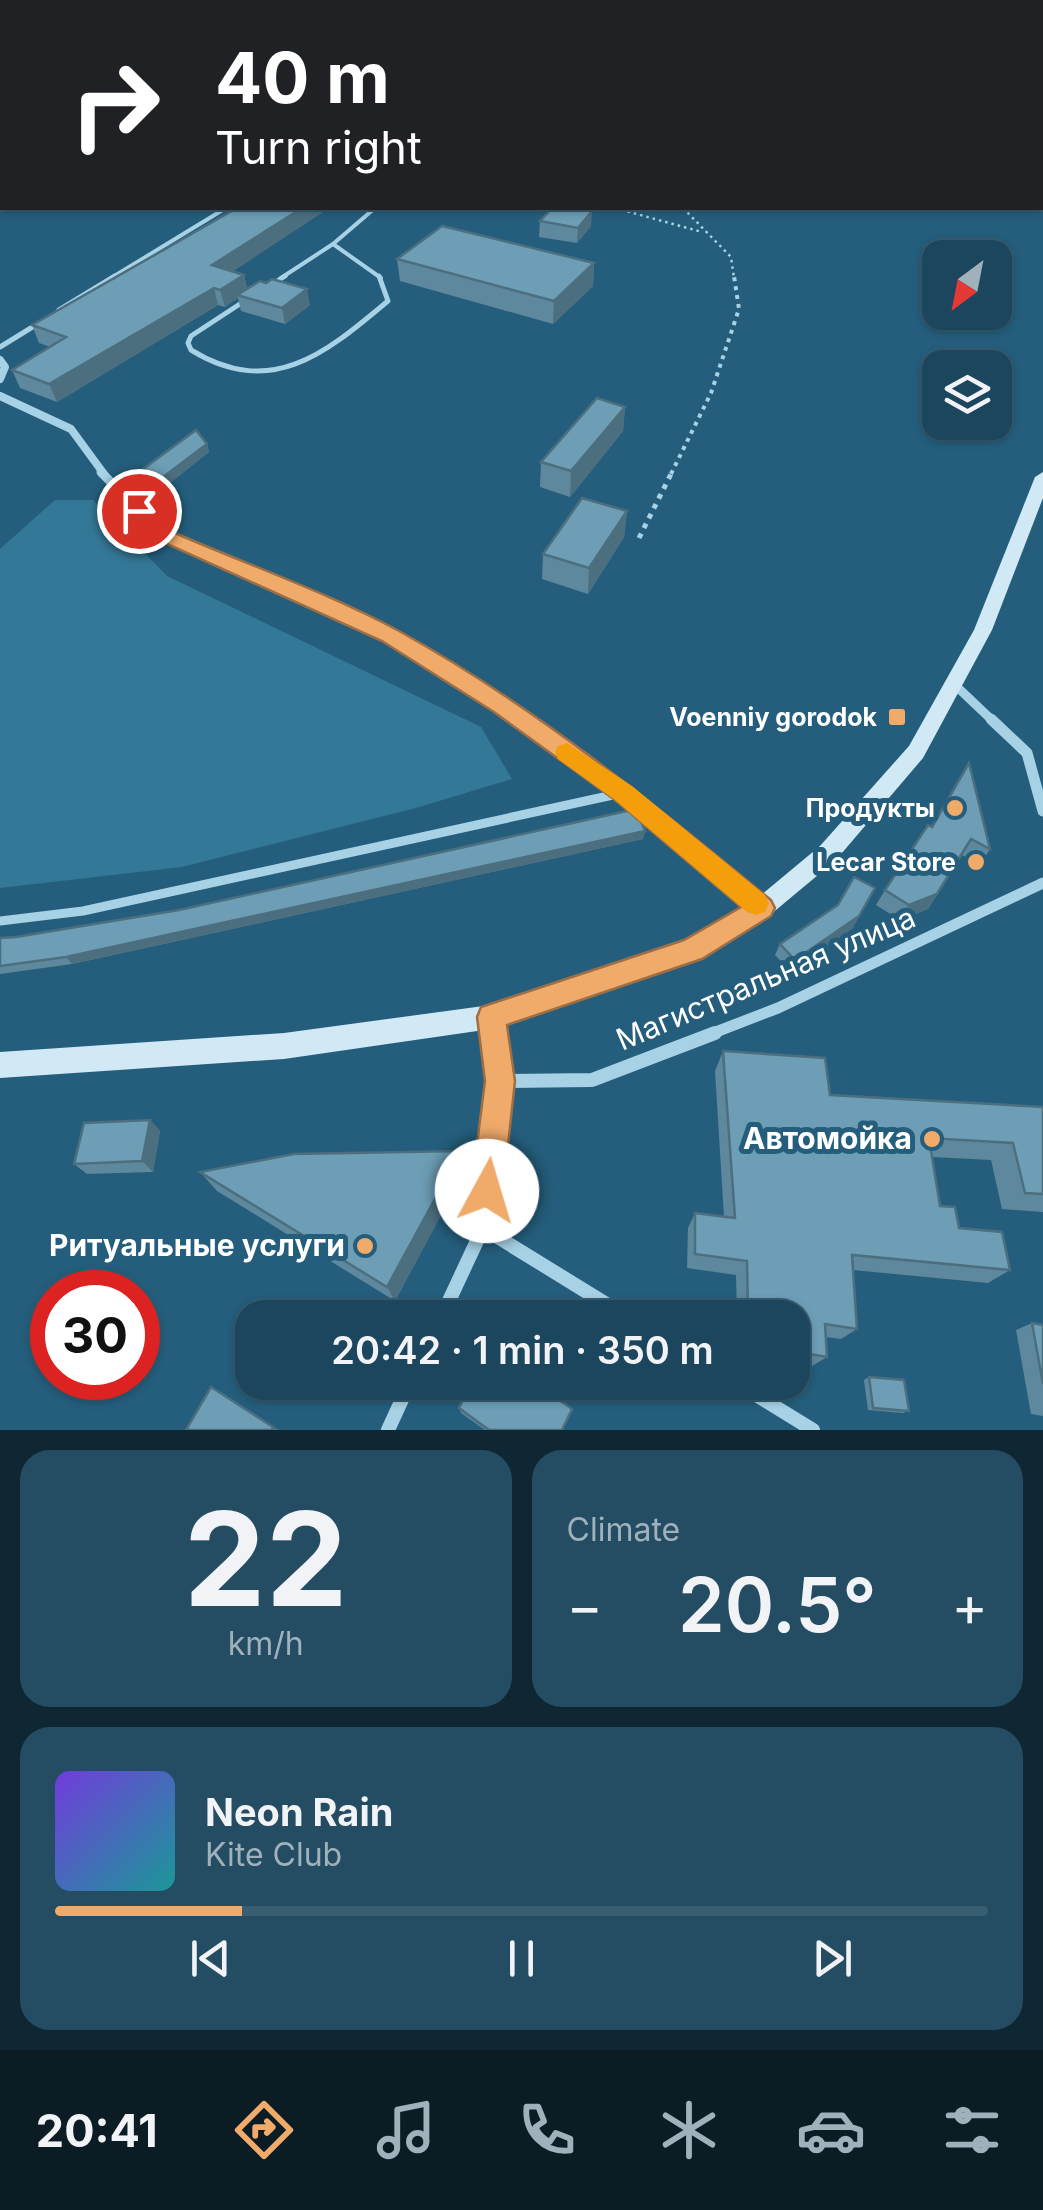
<!DOCTYPE html>
<html lang="en">
<head>
<meta charset="utf-8">
<style>
	body { margin:0; font-family:Inter,sans-serif; background:#244d63; color:#f1f3f6; height:100vh; display:flex; flex-direction:column; font-size:38px; white-space:nowrap }
	* { box-sizing:border-box; margin:0 }
	p { font-size:32px; color:#a0b1bc }
	.icon { flex:none; width:55px; height:55px; fill:none; stroke:currentColor; stroke-width:2; stroke-linecap:round; stroke-linejoin:round }
	.map { position:relative; height:1430px; overflow:hidden }
	.sheet { display:flex; flex-direction:column; gap:20px; padding:20px; background:#0f2633; flex:1 }
	.sheet>* { flex:none }
	.hud { position:absolute; left:0px; top:0px; width:1045px; height:210px; box-shadow:0 2px 8px #0004,0 0 0 2px #395e72; background:#202124; color:#fff; overflow:hidden }
	.needle { width:65px; rotate:212deg }
	.fabs { position:absolute; left:922px; top:240px; display:grid; gap:20px }
	.fabs a { display:grid; place-items:center; width:90px; height:90px; border-radius:20px; background:#1b465d; box-shadow:0 2px 8px #0004,0 0 0 2px #395e72; font-size:50px }
	.speed { position:absolute; left:30px; top:1270px; display:flex; gap:20px; font-size:50px; font-weight:700; text-align:center }
	.speed>* { display:grid; place-content:center; width:130px; height:130px; border-radius:50%; background:#1b465d; box-shadow:0 2px 8px #0004,0 0 0 2px #395e72; line-height:1 }
	.speed .limit { border:15px solid #d22; background:#fff; color:#111 }
	.pin { position:absolute; display:grid; place-items:center; width:85px; height:85px; color:#fff; margin:-42px; border:5px solid #fff; border-radius:50%; box-shadow:0 2px 10px #0007 }
	.me { position:absolute; width:110px; margin:-55px; rotate:6deg; stroke-linejoin:round; filter:drop-shadow(0 0 8px #0008) }
	.turn { display:flex; align-items:center; gap:35px; height:210px; padding:0 50px; font-size:45px }
	.turn .icon { width:130px; height:130px; stroke-width:2.5 }
	.turn b { display:block; font-size:70px; line-height:85px }
	.big { font-size:75px; font-weight:600; line-height:1.1 }
	.sheet .card { flex:1; display:flex; flex-direction:column; justify-content:center; gap:15px; min-width:0; padding:0 35px; border-radius:30px; background:#244d63 }
	.sheet .dial { align-items:center; gap:0 }
	.dial b { font-size:130px; line-height:1 }
	.song { display:flex; align-items:center; gap:30px }
	.cover { width:120px; height:120px; border-radius:15px; background:linear-gradient(135deg,hsl(260 70% 55%),hsl(180 70% 35%)) }
	.played { height:10px; border-radius:5px; background:linear-gradient(90deg,#f0ab6b 20%,#395e72 20%) }
	.keys { display:flex; justify-content:space-around; direction:ltr }
	.heat { display:flex; justify-content:space-between; align-items:center; font-size:55px; direction:ltr }
	.sheet .tiles { flex:1; display:grid; gap:20px; grid-template-columns:1fr 1fr }
	.card:last-child { grid-column:span 2 }
	.trip { position:absolute; left:235px; top:1300px; width:575px; height:100px; border-radius:30px; background:#1b465d; box-shadow:0 2px 8px #0004,0 0 0 2px #395e72; font-weight:600; line-height:100px; text-align:center }
	.dock { display:flex; height:160px; justify-content:space-around; align-items:center; background:#0b1c25; color:#a0b1bc }
	.dock .icon { width:70px; height:70px }
	.dock .current { color:#f0ab6b }
	.dock b { font-size:45px; color:#f1f3f6 }
	.map>svg:first-child { display:block }
	.green { fill:#347897 }
	.lines { fill:none; stroke-linecap:round; stroke-linejoin:round }
	.path-far2 { stroke:#a7d1e5; stroke-width:2.5; stroke-dasharray:2.5 4; stroke-linecap:butt }
	.path-far1 { stroke:#a7d1e5; stroke-width:4; stroke-dasharray:4 5; stroke-linecap:butt }
	.path { stroke:#a7d1e5; stroke-width:5; stroke-dasharray:5 6; stroke-linecap:butt }
	.lane-far2 { stroke:#a7d1e5; stroke-width:4 }
	.lane-far1 { stroke:#a7d1e5; stroke-width:5 }
	.lane { stroke:#a7d1e5; stroke-width:9 }
	.street-far4 { stroke:#a7d1e5; stroke-width:5 }
	.street-far3 { stroke:#a7d1e5; stroke-width:8 }
	.street-far2 { stroke:#a7d1e5; stroke-width:9 }
	.street-far1 { stroke:#a7d1e5; stroke-width:11 }
	.street { stroke:#a7d1e5; stroke-width:14 }
	.secondary { fill:#d1e8f5; fill-rule:evenodd }
	.rail { stroke:#fff; stroke-width:4; stroke-dasharray:8 4; stroke-linecap:butt }
	.wall { fill:#5e889d }
	.shaded-wall { fill:#4c6f7f }
	.building { fill:#6d9eb6; stroke:#4c6f7f; stroke-width:2.5 }
	.route { fill:#f0ab6b; stroke:#9c6f46; stroke-width:2.5 }
	.slow { fill:#f59e0b }
	.poi-dot { fill:#f0ab6b; stroke:#245e7c; stroke-width:4 }
	.labels { text-anchor:middle; stroke-width:10; stroke-linejoin:round; paint-order:stroke }
	.poi-label { font-size:25px; font-weight:bold; fill:#fff; stroke:#245e7c; text-anchor:end }
	.near-street-label { font-size:30px; fill:#fff; stroke:#245e7c }
	.near-poi-label { font-size:30px; font-weight:bold; fill:#fff; stroke:#245e7c; text-anchor:end }
</style>
</head>
<body>
<div class="map">
<svg width="1043" height="1430" viewBox="0 0 1043 1430">
	<rect width="100%" height="100%" fill="#245e7c"/>
	<!-- green -->
	<g class="green">
		<polygon points="397,0 764,0 766,2 410,2"/>
		<polygon points="55,500 93,500 167,576 481,727 512,779 416,808 182,867 0,888 0,549"/>
	</g>
	<g class="lines">
		<!-- path-far2 -->
		<g class="path-far2">
			<polyline points="615,208 702,232"/>
			<polyline points="683,208 731,257 734,278"/>
		</g>
		<!-- path-far1 -->
		<polyline class="path-far1" points="671,474 711,393 739,309 734,276"/>
		<!-- path -->
		<polyline class="path" points="639,538 672,472"/>
		<!-- lane-far2 -->
		<g class="lane-far2">
			<polyline points="83,2 92,0"/>
			<polyline points="333,244 381,278"/>
			<polyline points="111,278 226,208"/>
			<polyline points="281,278 333,244 375,208"/>
		</g>
		<!-- lane-far1 -->
		<g class="lane-far1">
			<polyline points="271,285 285,276"/>
			<path d="M246,300L191,336L188,343L191,350C272,400 327,352 388,301L379,276"/>
			<polyline points="59,310 115,276"/>
			<polyline points="0,347 39,323"/>
		</g>
		<!-- lane -->
		<polyline class="lane" points="0,921 83,911 622,793"/>
		<!-- street-far4 -->
		<polyline class="street-far4" points="329,0 342,2"/>
		<!-- street-far3 -->
		<g class="street-far3">
			<polyline points="0,360 5,367 0,379"/>
			<polyline points="0,396 71,429 104,474"/>
		</g>
		<!-- street-far2 -->
		<g class="street-far2">
			<polyline points="101,472 161,534 390,636 524,722"/>
			<polyline points="955,685 994,722"/>
		</g>
		<!-- street-far1 -->
		<g class="street-far1">
			<polyline points="520,719 623,793 762,908"/>
			<polyline points="991,719 1027,753 1043,811"/>
			<polyline points="492,1019 494,1035"/>
			<polyline points="708,1035 778,1008 1043,883"/>
		</g>
		<!-- street -->
		<g class="street">
			<polyline points="500,1081 592,1080 715,1033"/>
			<polyline points="483,1228 629,1318"/>
			<polyline points="441,1318 483,1228 500,1081 494,1033"/>
			<polyline points="735,1382 813,1430"/>
			<polyline points="388,1430 410,1382"/>
		</g>
		<!-- secondary -->
		<g class="secondary">
			<polygon points="1031,0 1041,0 1043,2 1034,2"/>
			<polygon points="1043,472 1043,498 992,630 923,758 836,860 770,915 700,958 491,1029 284,1059 0,1078 0,1052 284,1033 491,1005 685,941 754,901 820,846 909,746 974,630 1035,477"/>
		</g>
		<!-- rail -->
		<polyline class="rail" points="0,1 4,0"/>
	</g>
	<!-- wall -->
	<g class="wall">
		<polygon points="329,208 232,271 244,275 247,289 310,305 285,324 241,311 238,298 225,307 218,305 57,402 20,388 12,370 50,347 39,343 32,325"/>
		<polygon points="540,221 591,226 577,243 539,237"/>
		<polygon points="397,259 594,263 593,286 553,324 400,281"/>
		<polygon points="625,407 623,431 570,497 540,487 541,462"/>
		<polygon points="207,444 209,452 166,486 146,478 143,469"/>
		<polygon points="627,511 624,537 588,594 542,579 543,554"/>
		<polygon points="969,763 990,849 980,865 962,855 928,909 900,920 876,905 885,890 932,827"/>
		<polygon points="645,831 643,839 72,964 0,974 0,938 16,937"/>
		<polygon points="853,928 790,971 775,955 780,944"/>
		<polygon points="723,1051 830,1095 1043,1107 1043,1212 1002,1209 991,1160 932,1157 940,1206 959,1228 1010,1270 988,1283 853,1270 857,1329 841,1339 826,1337 827,1357 812,1366 792,1362 792,1318 737,1318 736,1275 687,1268 688,1228 695,1213 724,1217 715,1071"/>
		<polygon points="150,1120 160,1131 153,1172 87,1174 74,1164"/>
		<polygon points="200,1172 464,1172 395,1301 217,1191"/>
		<polygon points="1032,1323 1043,1325 1043,1416 1031,1414 1016,1330"/>
		<polygon points="869,1377 909,1411 903,1413 868,1410 864,1380"/>
		<polygon points="459,1408 563,1430 485,1430 461,1413"/>
	</g>
	<!-- shaded-wall -->
	<g class="shaded-wall">
		<polygon points="302,208 329,208 217,282 212,265"/>
		<polygon points="592,211 591,226 577,243 578,228"/>
		<polygon points="594,263 593,286 553,324 554,301"/>
		<polygon points="244,275 248,292 237,295 238,298 225,307 220,290"/>
		<polygon points="214,288 218,305 57,402 49,384"/>
		<polygon points="307,289 310,305 285,324 282,308"/>
		<polygon points="625,407 623,431 570,497 571,471"/>
		<polygon points="207,444 209,452 166,486 163,477"/>
		<polygon points="627,511 624,537 588,594 589,568"/>
		<polygon points="645,831 643,839 72,964 66,957"/>
		<polygon points="875,888 853,928 790,971 795,960"/>
		<polygon points="937,894 928,909 900,920 909,905"/>
		<polygon points="150,1120 160,1131 153,1172 142,1161"/>
		<polygon points="461,1151 464,1172 395,1301 387,1287"/>
		<polygon points="211,1387 221,1392 279,1430 272,1430"/>
	</g>
	<!-- building -->
	<g class="building">
		<polygon points="237,208 302,208 212,265 244,275 220,290 214,288 49,384 12,370 66,337 32,325"/>
		<polygon points="552,208 573,208 592,211 578,228 540,221"/>
		<polygon points="442,226 594,263 554,301 397,259"/>
		<polygon points="272,279 307,289 282,308 237,295 260,281 266,283"/>
		<polygon points="597,398 625,407 571,471 541,462"/>
		<polygon points="196,430 207,444 163,477 143,469"/>
		<polygon points="582,498 627,511 589,568 543,554"/>
		<polygon points="969,763 990,849 971,839 937,894 909,905 885,890 928,825 932,827"/>
		<polygon points="636,809 645,831 66,957 0,966 0,938 16,937 179,910"/>
		<polygon points="854,877 875,888 859,916 795,960 780,944 838,905"/>
		<polygon points="723,1051 825,1058 830,1095 1043,1107 1043,1194 1025,1193 1013,1143 929,1138 940,1206 955,1207 959,1228 1002,1232 1010,1270 852,1255 857,1329 825,1324 827,1357 792,1351 792,1318 780,1318 748,1313 747,1261 695,1254 695,1213 735,1218"/>
		<polygon points="150,1120 142,1161 74,1164 84,1123"/>
		<polygon points="461,1151 387,1287 200,1172 294,1154"/>
		<polygon points="1032,1323 1043,1325 1043,1384"/>
		<polygon points="869,1377 904,1380 909,1411 873,1408"/>
		<polygon points="472,1382 533,1382 572,1409 562,1430 489,1430 459,1408"/>
		<polygon points="211,1387 273,1427 272,1430 186,1430"/>
	</g>
	<!-- route -->
	<path class="route" d="M139,505L168,530C243,563 327,592 399,631C533,705 653,803 771,900L775,908L771,916L702,959L507,1025L515,1081L503,1191L499,1203L487,1207L476,1203L471,1191L485,1081L477,1017L481,1007L684,940L741,907L615,800L494,712L382,641L154,538L130,511Z"/>
	<!-- slow -->
	<polygon class="slow" points="567,743 632,786 765,895 769,903 765,912 756,915 747,912 615,800 558,759 555,752 558,746"/>
	<!-- markers -->
	<g class="poi-dot">
		<rect x="887" y="707" width="20" height="20" rx="5"/>
		<circle cx="955" cy="808" r="10"/>
		<circle cx="976" cy="862" r="10"/>
		<circle cx="932" cy="1139" r="10"/>
		<circle cx="365" cy="1246" r="10"/>
	</g>
	<g class="labels">
		<!-- poi labels -->
		<g class="poi-label">
			<text x="877" y="726">Voenniy gorodok</text>
			<text x="935" y="817">Продукты</text>
			<text x="956" y="871">Lecar Store</text>
		</g>
		<!-- near-street labels -->
		<g class="near-street-label">
			<text transform="translate(766 979) rotate(-23)" y="10">Магистральная улица</text>
		</g>
		<!-- near-poi labels -->
		<g class="near-poi-label">
			<text x="912" y="1149">Автомойка</text>
			<text x="345" y="1256">Ритуальные услуги</text>
		</g>
	</g>
</svg>
<div class="fabs">
<a><svg class="needle" viewBox="-14 -14 28 28"><path d="M0-13l5 13h-10z" fill="#e53935"/><path d="M0 13l5-13h-10z" fill="#a0b1bc"/></svg></a>
<a><svg class="icon" aria-label="layers" viewBox="0 0 24 24"><path d="M12 4l9 5-9 5-9-5zM3 14l9 5 9-5"/></svg></a>
</div>
<div class="speed"><div class="limit">30</div></div>
<div class="pin" style="left:139px;top:511px;background:#d93025"><svg class="icon" aria-label="arrive" viewBox="0 0 24 24"><path d="M6 21V4h12l-3 4 3 4H6"/></svg></div>
<svg class="me" style="left:487px;top:1191px" viewBox="-20 -20 40 40"><circle r="19" fill="#fff"/><path d="M0-13L10 11 0 6-10 11z" fill="#f0ab6b"/></svg>
<div class="trip">20:42 · 1 min · 350 m</div>
<div class="hud">
<div class="turn"><svg class="icon" aria-label="right" viewBox="0 0 24 24"><path d="M7 20v-9h11M14 6l5 5-5 5"/></svg><div><b>40 m</b>Turn right</div></div>
</div>
</div>
<section class="sheet">
<div class="tiles">
<div class="card dial"><b>22</b><p>km/h</p></div>
<div class="card"><p>Climate</p>
<div class="heat"><a>−</a><b class="big">20.5°</b><a>+</a></div>
</div>
<div class="card">
<div class="song"><i class="cover"></i><div><b>Neon Rain</b><p>Kite Club</p></div></div>
<div class="played"></div>
<div class="keys"><svg class="icon" aria-label="previous" viewBox="0 0 24 24"><path d="M18 5L8 12l10 7zM5 5v14"/></svg><svg class="icon" aria-label="pause" viewBox="0 0 24 24"><path d="M8 5v14M16 5v14"/></svg><svg class="icon" aria-label="next" viewBox="0 0 24 24"><path d="M6 5l10 7-10 7zM19 5v14"/></svg></div>
</div>
</div>
</section>
<nav class="dock">
<b>20:41</b>
<svg class="icon current" aria-label="directions" viewBox="0 0 24 24"><path d="M12 3l9 9-9 9-9-9zM9 14v-3h6M13 9l2 2-2 2"/></svg>
<svg class="icon" aria-label="music" viewBox="0 0 24 24"><path d="M9 18V5l10-2v13"/><circle cx="6" cy="18" r="3"/><circle cx="16" cy="16" r="3"/></svg>
<svg class="icon" aria-label="phone" viewBox="0 0 24 24"><path d="M5 4h4l2 5-3 2q2 4 5 5l2-3 5 2v4C11 20 4 13 5 4z"/></svg>
<svg class="icon" aria-label="climate" viewBox="0 0 24 24"><path d="M12 3v18M4 7l16 10M4 17L20 7"/></svg>
<svg class="icon" aria-label="car" viewBox="0 0 24 24"><path d="M5 17H2v-5l4-1 3-4h7l3 4 3 1v5h-3M9 17h6M6 11h13"/><circle cx="7" cy="17" r="2"/><circle cx="17" cy="17" r="2"/></svg>
<svg class="icon" aria-label="filters" viewBox="0 0 24 24"><path d="M4 7h16M4 17h16"/><circle cx="9" cy="7" r="2"/><circle cx="15" cy="17" r="2"/></svg>
</nav>
</body>
</html>
